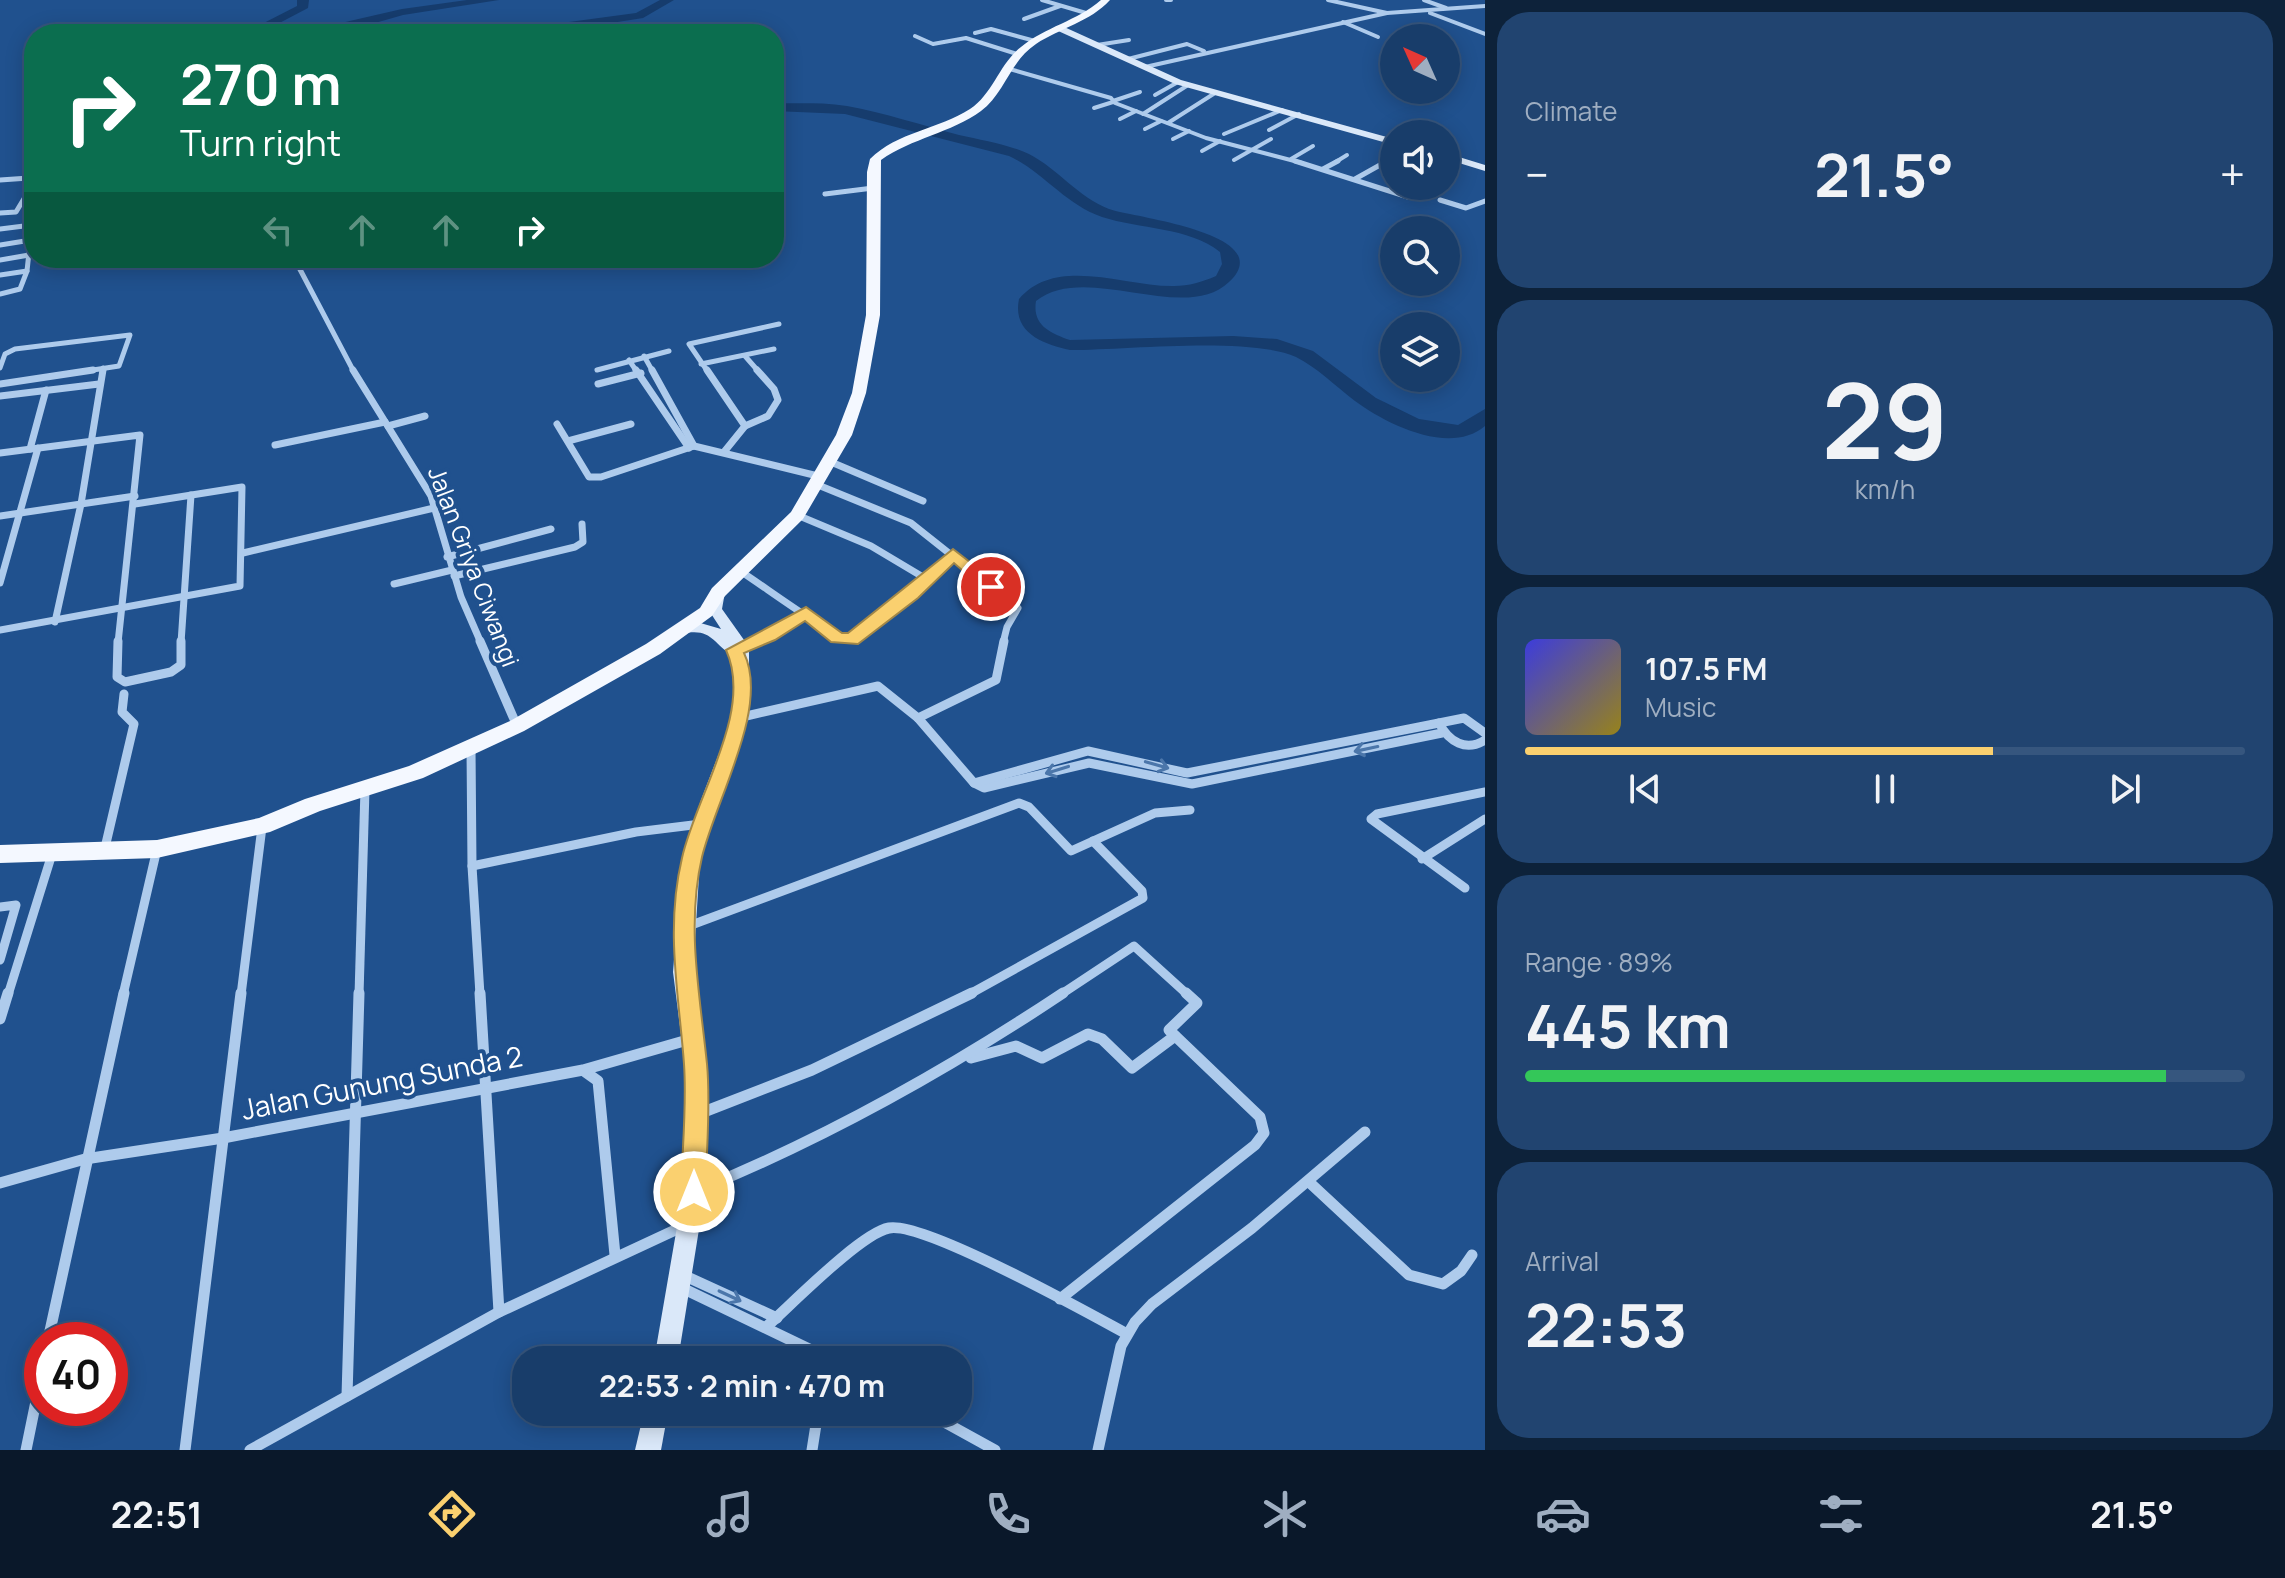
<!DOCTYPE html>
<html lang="en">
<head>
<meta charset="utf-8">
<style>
	body { margin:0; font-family:Manrope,sans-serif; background:#214470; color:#f1f3f6; height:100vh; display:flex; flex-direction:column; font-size:30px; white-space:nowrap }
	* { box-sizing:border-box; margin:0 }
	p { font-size:26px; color:#9faec1 }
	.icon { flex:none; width:44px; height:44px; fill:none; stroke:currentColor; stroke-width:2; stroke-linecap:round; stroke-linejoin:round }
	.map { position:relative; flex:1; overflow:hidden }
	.details { display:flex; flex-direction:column; gap:12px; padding:12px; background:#0d223a; width:800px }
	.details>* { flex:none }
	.banner { position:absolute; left:24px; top:24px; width:760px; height:244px; border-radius:32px; box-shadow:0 4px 20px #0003,0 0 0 2px #36567e; background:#0b6e4f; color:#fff; overflow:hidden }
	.needle { width:52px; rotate:315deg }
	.buttons { position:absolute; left:1380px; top:24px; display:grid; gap:16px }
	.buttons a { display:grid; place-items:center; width:80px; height:80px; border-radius:50%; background:#183d6a; box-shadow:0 4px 20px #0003,0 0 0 2px #36567e; font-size:40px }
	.speed { position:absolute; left:24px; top:1322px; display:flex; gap:16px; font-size:40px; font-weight:700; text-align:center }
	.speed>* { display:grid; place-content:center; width:104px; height:104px; border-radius:50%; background:#183d6a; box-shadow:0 4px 20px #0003,0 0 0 2px #36567e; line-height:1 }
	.speed .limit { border:12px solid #d22; background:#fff; color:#111 }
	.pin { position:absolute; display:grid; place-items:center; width:68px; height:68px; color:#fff; margin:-34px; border:4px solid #fff; border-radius:50%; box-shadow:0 2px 8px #0007 }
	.me { position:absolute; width:88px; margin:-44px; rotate:0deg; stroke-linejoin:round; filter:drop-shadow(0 0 6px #0008) }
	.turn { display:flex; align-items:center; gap:28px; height:168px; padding:0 24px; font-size:36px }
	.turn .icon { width:104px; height:104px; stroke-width:2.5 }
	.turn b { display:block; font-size:56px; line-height:68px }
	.lanes { display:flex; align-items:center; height:76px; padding:0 24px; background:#0003; justify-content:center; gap:40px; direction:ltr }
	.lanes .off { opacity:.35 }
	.big { font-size:60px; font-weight:700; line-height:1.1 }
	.details .widget { flex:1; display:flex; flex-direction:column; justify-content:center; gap:12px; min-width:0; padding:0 28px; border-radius:32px; background:#214470 }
	.details .dial { align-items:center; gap:0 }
	.dial b { font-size:104px; line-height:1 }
	.song { display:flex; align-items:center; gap:24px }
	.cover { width:96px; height:96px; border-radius:12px; background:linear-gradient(135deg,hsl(240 70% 55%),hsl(50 70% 35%)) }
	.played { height:8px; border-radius:4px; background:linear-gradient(90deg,#fad06f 65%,#36567e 65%) }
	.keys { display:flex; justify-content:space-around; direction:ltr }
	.heat { display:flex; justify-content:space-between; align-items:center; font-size:44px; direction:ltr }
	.charge { height:12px; border-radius:6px; background:linear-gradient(90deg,#34c759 89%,#36567e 0) }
	.trip { position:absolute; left:512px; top:1346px; width:460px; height:80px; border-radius:32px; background:#183d6a; box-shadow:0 4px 20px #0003,0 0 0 2px #36567e; font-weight:700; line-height:80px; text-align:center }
	.menu { display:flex; height:128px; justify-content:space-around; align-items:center; background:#0a182a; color:#9faec1 }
	.menu .icon { width:56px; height:56px }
	.menu .current { color:#fad06f }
	.menu b { font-size:36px; color:#f1f3f6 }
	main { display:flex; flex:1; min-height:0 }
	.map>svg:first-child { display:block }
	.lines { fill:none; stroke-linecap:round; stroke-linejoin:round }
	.river { fill:#163c6d; fill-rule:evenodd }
	.street-far4 { stroke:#aecbec; stroke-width:4 }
	.street-far3 { stroke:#aecbec; stroke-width:5 }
	.street-far2 { stroke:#aecbec; stroke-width:7 }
	.street-far1 { stroke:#aecbec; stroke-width:9 }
	.street { stroke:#aecbec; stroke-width:11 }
	.secondary { fill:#dae8f9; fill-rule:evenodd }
	.primary { fill:#f4f8ff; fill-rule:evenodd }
	.oneway { stroke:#4b76aa }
	.route { fill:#fad06f; stroke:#a28748; stroke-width:2 }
	.labels { text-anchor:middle; stroke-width:8; stroke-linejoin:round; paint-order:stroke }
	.street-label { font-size:24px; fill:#fff; stroke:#20518e }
	.near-street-label { font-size:28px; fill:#fff; stroke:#20518e }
</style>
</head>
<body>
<main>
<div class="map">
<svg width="1485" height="1450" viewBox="0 0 1485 1450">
	<rect width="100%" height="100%" fill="#20518e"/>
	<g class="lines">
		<!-- river -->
		<g class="river">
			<polygon points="297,0 309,0 308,8 268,29 277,34 254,32 254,28 297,6"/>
			<polygon points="467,0 499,0 403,15 361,27 293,34 402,9"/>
			<polygon points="660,0 674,0 643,18 573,29 574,34 562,34 560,29 569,22 636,13"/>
			<path d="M774,103C798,104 823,102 847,106C884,113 922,125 959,135C981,140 1007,144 1029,154C1058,169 1078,197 1109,209C1130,217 1281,233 1229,282C1184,325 1086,261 1036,301C1032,325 1050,333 1070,340L1233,336L1277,339L1313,351L1376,398L1419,419L1458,425L1485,409V426C1450,456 1386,424 1355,401C1335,386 1318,368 1296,357C1249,336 1127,350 1070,350C1043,344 1012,333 1019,299C1056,255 1126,287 1174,286C1189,286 1202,282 1216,276L1222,264L1220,252C1189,227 1139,229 1102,217C1066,205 1043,172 1009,156L845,114L774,111Z"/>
		</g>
		<!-- street-far4 -->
		<g class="street-far4">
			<polyline points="1042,0 1086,13"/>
			<polyline points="1166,0 1171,0"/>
			<polyline points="1328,0 1387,13 1485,6"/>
			<polyline points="1424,0 1446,8"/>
			<polyline points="1430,13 1485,34"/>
			<polyline points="1024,19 1060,6"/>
			<polyline points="1343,22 1378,37"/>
			<polyline points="975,33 991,29 1035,41"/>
			<polyline points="915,36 933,44 966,38 1017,54"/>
			<polyline points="1097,45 1129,40"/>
			<polyline points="1128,59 1187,44 1204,51"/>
			<polyline points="1145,67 1387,13"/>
			<polyline points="1006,68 1111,98 1115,103 1206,138 1302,163"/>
			<polyline points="1155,95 1178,82"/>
			<polyline points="1113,101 1140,92"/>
			<polyline points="1094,108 1113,102"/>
			<polyline points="1143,114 1188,85"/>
			<polyline points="1120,119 1136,111"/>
			<polyline points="1168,123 1215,93"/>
			<polyline points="1145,129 1161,121"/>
			<polyline points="1269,130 1299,114"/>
			<polyline points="1224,134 1282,110"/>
			<polyline points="1173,139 1189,131"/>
			<polyline points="1202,151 1220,141"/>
			<polyline points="1291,159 1313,146"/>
			<polyline points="1234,160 1271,139"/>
			<polyline points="1334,163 1347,155"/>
		</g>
		<!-- street-far3 -->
		<g class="street-far3">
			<polyline points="1295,161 1408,197"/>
			<polyline points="1323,169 1338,161"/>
			<polyline points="1355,179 1380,165"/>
			<polyline points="0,180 29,178"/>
			<polyline points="825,194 873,188"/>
			<polyline points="1440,200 1466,208 1485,201"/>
			<polyline points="0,213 16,212 28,192 26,181 34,178"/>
			<polyline points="0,229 32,225"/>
			<polyline points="0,245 31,240"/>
			<polyline points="294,258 354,372"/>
			<polyline points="0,260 29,255"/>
			<polyline points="0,275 27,271"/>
			<polyline points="0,294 20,289 27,271 33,215"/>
			<polyline points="644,356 653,372"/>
			<polyline points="745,356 759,372"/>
			<polyline points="629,360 637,372"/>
			<polyline points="701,364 774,349"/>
			<polyline points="0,368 5,354 15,349 130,335 119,366 80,372"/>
			<polyline points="597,370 669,351"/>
			<polyline points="102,372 103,368"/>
			<polyline points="708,372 689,344 779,324"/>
		</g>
		<!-- street-far2 -->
		<g class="street-far2">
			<polyline points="353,370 431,496 461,597 481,643"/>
			<polyline points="636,370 689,448"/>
			<polyline points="652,370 694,446"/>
			<polyline points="707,370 745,426 724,452"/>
			<polyline points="0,384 93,370"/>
			<polyline points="598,384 641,373"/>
			<polyline points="0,396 99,384"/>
			<polyline points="557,424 589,477 601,477 694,446 822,477"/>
			<polyline points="388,426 425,416"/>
			<polyline points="745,426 768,416 778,400 774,389 757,370"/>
			<polyline points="568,441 631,424"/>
			<polyline points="275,445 385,422"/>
			<polyline points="30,449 46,390"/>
			<polyline points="0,453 140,435 118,643"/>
			<polyline points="831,462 923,501"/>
			<polyline points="818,485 911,523 1018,608 1007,627 1003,643"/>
			<polyline points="797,515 871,546 928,580"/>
			<polyline points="0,516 135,496"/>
			<polyline points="243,553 434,508"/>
			<polyline points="447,557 551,529"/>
			<path d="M740,571C764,586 831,637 852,640L928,580L953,554"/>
			<polyline points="454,576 575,547 583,542 582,524"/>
			<polyline points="0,583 38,448"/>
			<polyline points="394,584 452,570"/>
			<polyline points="55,622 81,504 103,370"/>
			<polyline points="0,630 240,586 242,487 135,504"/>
			<polyline points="181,643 191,495"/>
			<polyline points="751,643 806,613"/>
		</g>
		<!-- street-far1 -->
		<g class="street-far1">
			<polyline points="118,641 117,677 125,682 171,672 181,665 181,641"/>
			<polyline points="480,641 517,726"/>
			<polyline points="740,648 756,641"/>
			<polyline points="742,717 878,686 918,718 974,783 984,788 1089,763 1192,784 1442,733"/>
			<polyline points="918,718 996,680 1004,641"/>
			<path d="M1485,733L1464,718L1439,723C1449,742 1466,752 1485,740"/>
			<polyline points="471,748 472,866 480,995"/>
			<polyline points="974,783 1088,751 1187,773 1439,723"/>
			<polyline points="104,852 134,724 122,712 124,694"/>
			<polyline points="1422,859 1485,819"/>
			<polyline points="472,866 636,832 701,824"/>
			<polyline points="1465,888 1371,819 1377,814 1485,792"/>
			<polyline points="0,907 16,905 0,960"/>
			<polyline points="686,927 1019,803 1029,807 1071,851 1155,813 1190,810"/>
			<polyline points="8,995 52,854"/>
			<polyline points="123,995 157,849"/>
			<polyline points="241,995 262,827"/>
			<polyline points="359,995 365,789"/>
			<polyline points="968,995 1143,898 1142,891 1093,841"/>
			<polyline points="1060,995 1134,946 1188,995"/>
		</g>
		<!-- street -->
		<g class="street">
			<polyline points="480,993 499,1312"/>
			<polyline points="0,1019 8,993"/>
			<polyline points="971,1058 1016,1046 1042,1058 1088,1034 1102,1039 1132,1068 1175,1036"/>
			<polyline points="584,1071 598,1081 615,1255"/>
			<polyline points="696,1115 812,1070 972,993"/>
			<polyline points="1309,1182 1409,1275 1443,1284 1461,1271 1472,1255"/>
			<polyline points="0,1183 85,1159 223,1138 583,1070 691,1039"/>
			<path d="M696,1191C826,1138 946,1071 1063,993"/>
			<polyline points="683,1275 777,1318"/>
			<polyline points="682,1288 832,1360"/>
			<polyline points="1060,1299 1255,1145 1264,1133 1260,1117 1169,1030 1197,1003 1186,993"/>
			<path d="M766,1327C790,1306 861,1233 889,1228C924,1221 1088,1313 1127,1334"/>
			<polyline points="48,1340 124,993"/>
			<polyline points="347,1396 359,993"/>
			<polyline points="926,1412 995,1450"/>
			<polyline points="26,1450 42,1372"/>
			<polyline points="185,1450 241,993"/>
			<polyline points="250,1450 499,1312 686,1225"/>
			<polyline points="812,1450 818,1412"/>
			<polyline points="1098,1450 1121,1346 1135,1322 1152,1304 1252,1228 1365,1132"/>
		</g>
		<!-- secondary -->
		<g class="secondary">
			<polygon points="1056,26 1062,26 1181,80 1394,139 1394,145 1175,84 1056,30"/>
			<polygon points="1446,153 1485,165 1485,171 1446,159"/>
			<path d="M718,587L725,592L722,609L749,647V717L717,800L700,860L693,972L705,1066V1192L678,1360H654L683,1192L685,1066L673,972L682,860L701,800L733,717V656C712,643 712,627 681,634L674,629L676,625L697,622L721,629L708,609L711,592Z"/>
			<polygon points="644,1412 668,1412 661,1450 635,1450"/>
		</g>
		<!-- primary -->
		<path class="primary" d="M1101,0H1110C1090,22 1060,28 1036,44C1010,61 1005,93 981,111C951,133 912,138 881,160L880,315L866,393L852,435L803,519L725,596L712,616L660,654L524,731L423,778L320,811L270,832L157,858L0,863V845L157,840L259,818L305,799L409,766L510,721L646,644L700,608L712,588L791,512L836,435L852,393L866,315L867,172L870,159C897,132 939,129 970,109C993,94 999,64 1021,47C1045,27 1077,21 1101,0Z"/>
	</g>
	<!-- one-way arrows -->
	<defs><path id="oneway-shaft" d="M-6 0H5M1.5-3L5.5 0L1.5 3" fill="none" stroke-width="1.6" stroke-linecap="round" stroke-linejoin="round" transform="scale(2)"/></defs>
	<g class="oneway">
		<use href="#oneway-shaft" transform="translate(1366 749) rotate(168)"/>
		<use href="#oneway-shaft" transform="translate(1157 765) rotate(16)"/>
		<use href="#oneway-shaft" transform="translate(1057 770) rotate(163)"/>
		<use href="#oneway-shaft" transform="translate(730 1296) rotate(25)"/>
	</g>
	<!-- route -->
	<path class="route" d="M953,549L997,583V591H986L954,563L918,598L858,644L831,642L805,621L775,640L744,653C770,707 716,799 702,857C686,926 700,995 707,1064C711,1106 706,1150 706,1192L703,1201L694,1205L685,1201L681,1192C682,1150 687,1106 684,1064C679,995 665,929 682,858C696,795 754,711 726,650L806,607L842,633H848Z"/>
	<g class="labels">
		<!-- street labels -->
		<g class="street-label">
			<text transform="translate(473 567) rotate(69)" y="8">Jalan Griya Ciwangi</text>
		</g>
		<!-- near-street labels -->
		<g class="near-street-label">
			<text transform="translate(382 1083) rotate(-11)" y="10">Jalan Gunung Sunda 2</text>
		</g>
	</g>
</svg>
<div class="buttons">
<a><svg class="needle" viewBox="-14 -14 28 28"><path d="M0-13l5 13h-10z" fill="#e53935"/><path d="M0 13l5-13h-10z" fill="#9faec1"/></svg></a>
<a><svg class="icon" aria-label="sound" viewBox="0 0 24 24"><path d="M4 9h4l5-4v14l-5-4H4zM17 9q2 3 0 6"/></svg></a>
<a><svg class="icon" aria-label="search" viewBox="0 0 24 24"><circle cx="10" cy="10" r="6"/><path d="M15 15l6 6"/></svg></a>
<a><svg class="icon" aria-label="layers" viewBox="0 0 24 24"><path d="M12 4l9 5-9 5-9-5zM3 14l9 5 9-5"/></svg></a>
</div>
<div class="speed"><div class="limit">40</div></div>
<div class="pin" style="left:991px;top:587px;background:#d93025"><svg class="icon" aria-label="arrive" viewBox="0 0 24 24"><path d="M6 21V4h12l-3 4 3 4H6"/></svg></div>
<svg class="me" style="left:694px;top:1192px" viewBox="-20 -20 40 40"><circle r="17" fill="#fad06f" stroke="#fff" stroke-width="3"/><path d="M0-11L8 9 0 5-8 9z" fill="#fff"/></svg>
<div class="trip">22:53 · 2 min · 470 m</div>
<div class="banner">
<div class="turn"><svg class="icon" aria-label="right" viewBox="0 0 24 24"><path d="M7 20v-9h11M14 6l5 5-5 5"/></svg><div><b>270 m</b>Turn right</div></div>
<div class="lanes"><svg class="icon off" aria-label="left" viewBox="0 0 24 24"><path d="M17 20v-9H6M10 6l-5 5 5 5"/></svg><svg class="icon off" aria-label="ahead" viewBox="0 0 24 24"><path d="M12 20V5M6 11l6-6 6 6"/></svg><svg class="icon off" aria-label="ahead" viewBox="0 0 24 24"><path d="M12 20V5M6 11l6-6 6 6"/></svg><svg class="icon" aria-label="right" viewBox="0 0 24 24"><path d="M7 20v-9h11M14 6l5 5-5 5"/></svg></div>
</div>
</div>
<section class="details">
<div class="widget"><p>Climate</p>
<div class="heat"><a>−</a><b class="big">21.5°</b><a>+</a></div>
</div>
<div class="widget dial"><b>29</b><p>km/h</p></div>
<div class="widget">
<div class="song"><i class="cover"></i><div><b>107.5 FM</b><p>Music</p></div></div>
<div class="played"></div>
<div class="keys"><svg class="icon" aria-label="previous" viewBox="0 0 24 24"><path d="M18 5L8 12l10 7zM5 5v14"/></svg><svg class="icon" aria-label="pause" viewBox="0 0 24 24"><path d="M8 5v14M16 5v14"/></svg><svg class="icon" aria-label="next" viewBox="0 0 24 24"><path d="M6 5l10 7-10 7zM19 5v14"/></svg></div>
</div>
<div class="widget"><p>Range · 89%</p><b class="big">445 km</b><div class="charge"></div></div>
<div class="widget"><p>Arrival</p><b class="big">22:53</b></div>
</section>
</main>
<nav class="menu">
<b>22:51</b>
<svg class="icon current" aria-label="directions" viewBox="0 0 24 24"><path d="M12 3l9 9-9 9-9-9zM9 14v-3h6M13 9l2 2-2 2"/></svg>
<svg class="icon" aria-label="music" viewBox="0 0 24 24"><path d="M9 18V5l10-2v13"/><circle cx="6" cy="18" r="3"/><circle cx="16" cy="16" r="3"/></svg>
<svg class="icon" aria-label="phone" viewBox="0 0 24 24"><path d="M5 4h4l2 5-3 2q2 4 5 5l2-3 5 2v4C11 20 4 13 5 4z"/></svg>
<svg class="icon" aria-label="climate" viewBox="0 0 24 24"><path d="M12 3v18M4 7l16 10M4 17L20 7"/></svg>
<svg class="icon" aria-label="car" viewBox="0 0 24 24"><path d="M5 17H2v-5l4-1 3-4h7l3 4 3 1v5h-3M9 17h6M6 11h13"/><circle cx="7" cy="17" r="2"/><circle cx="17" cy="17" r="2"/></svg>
<svg class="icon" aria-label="filters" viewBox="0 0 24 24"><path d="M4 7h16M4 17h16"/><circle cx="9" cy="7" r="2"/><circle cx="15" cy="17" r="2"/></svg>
<b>21.5°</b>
</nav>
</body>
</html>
